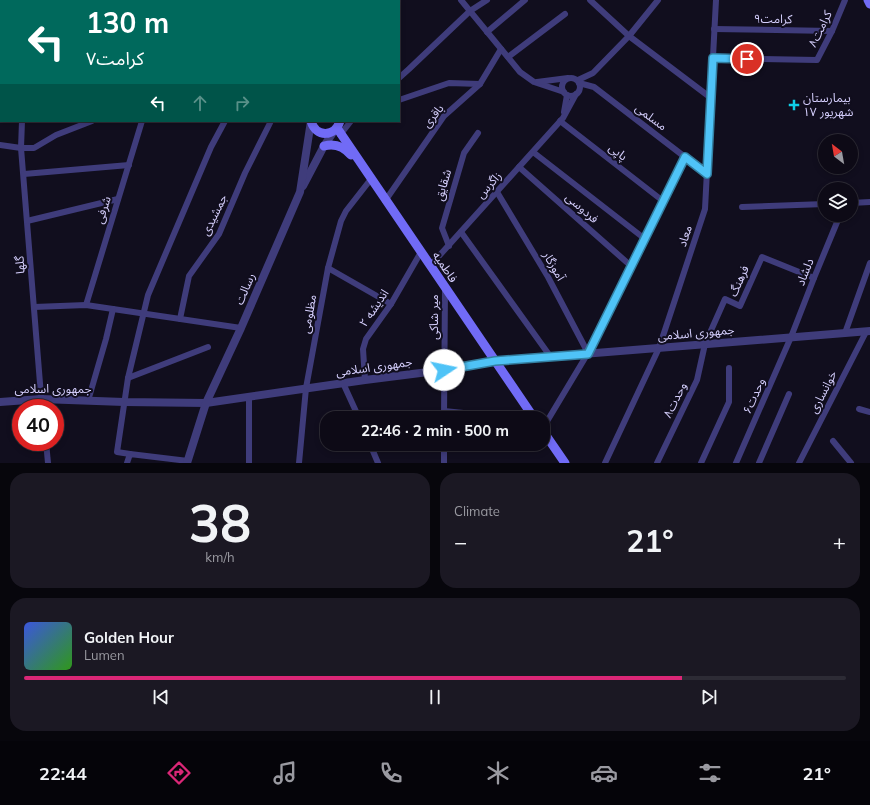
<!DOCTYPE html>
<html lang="en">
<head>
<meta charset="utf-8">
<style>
	body { margin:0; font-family:Mulish,"Noto Sans Arabic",sans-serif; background:#1b1823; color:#f1f3f6; height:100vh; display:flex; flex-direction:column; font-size:15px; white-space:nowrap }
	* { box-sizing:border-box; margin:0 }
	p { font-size:13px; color:#9a9aa1 }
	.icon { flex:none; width:22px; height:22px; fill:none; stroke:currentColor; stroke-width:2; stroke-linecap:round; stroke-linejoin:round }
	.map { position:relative; height:463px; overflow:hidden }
	.panel { display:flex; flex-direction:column; gap:10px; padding:10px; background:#07060c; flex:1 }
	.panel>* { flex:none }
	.top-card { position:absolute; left:0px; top:0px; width:400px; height:122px; box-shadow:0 2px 6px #0003,0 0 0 1px #2d2b35; background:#00695c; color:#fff; overflow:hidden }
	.needle { width:26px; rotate:329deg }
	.controls { position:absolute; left:818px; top:134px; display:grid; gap:8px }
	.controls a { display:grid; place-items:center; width:40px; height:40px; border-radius:50%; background:#0d0a16; box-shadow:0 2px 6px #0003,0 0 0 1px #2d2b35; font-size:20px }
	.speed { position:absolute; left:12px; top:399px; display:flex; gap:8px; font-size:20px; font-weight:700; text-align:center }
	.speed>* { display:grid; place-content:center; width:52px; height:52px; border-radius:50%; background:#0d0a16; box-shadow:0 2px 6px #0003,0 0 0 1px #2d2b35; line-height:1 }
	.speed .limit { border:6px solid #d22; background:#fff; color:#111 }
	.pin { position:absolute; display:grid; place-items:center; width:34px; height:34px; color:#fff; margin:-17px; border:2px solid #fff; border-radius:50%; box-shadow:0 1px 4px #0007 }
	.me { position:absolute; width:44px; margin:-22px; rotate:79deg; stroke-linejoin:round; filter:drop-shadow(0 0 3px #0008) }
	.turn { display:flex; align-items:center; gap:14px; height:84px; padding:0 20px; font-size:18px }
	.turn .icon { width:52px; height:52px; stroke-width:2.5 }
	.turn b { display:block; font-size:28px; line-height:34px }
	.lanes { display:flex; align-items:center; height:38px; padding:0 20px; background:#0003; justify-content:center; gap:20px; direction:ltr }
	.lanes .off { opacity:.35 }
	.big { font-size:30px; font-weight:700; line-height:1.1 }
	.panel .card { flex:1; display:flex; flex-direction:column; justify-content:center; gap:6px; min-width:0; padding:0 14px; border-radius:16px; background:#1b1823 }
	.panel .dial { align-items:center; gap:0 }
	.dial b { font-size:52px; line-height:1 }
	.song { display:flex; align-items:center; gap:12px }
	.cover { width:48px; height:48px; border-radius:6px; background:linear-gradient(135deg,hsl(230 70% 55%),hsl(110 70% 35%)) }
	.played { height:4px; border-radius:2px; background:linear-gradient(90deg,#db2777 80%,#2d2b35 80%) }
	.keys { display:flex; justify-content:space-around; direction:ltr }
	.heat { display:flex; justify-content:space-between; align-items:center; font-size:22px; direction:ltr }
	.panel .tiles { flex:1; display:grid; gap:10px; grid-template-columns:1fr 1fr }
	.card:last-child { grid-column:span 2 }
	.trip { position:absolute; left:320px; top:411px; width:230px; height:40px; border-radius:16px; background:#0d0a16; box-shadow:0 2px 6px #0003,0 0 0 1px #2d2b35; font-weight:700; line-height:40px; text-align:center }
	.dock { display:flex; height:64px; justify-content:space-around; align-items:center; background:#050409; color:#9a9aa1 }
	.dock .icon { width:28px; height:28px }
	.dock .active { color:#db2777 }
	.dock b { font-size:18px; color:#f1f3f6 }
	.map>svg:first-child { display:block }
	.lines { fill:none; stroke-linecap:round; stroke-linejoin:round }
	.minor { stroke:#3f3c7b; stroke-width:6 }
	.tertiary { stroke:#3f3c7b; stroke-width:8 }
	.secondary { stroke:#716bf6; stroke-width:9 }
	.route-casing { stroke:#337fa1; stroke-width:10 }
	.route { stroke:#4fc3f7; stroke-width:7 }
	.poi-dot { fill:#0fcee7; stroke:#110e1e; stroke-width:1.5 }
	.labels { text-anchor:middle; stroke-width:4; stroke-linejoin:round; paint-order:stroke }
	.street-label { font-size:12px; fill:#d4cefc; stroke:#110e1e }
	.poi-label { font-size:12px; fill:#d4cefc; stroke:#110e1e; text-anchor:start }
</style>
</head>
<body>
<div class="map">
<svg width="870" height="463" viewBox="0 0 870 463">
	<rect width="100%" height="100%" fill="#110e1e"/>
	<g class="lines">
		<!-- minor -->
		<g class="minor">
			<polyline points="461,0 520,72 534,82 564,92"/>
			<polyline points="590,0 629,36 711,98"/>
			<polyline points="22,1 22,0"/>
			<polyline points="370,1 371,0"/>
			<polyline points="394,1 395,0"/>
			<polyline points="714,29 832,31"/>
			<polyline points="487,32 525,0"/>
			<polyline points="508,57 565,14"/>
			<polyline points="713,58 817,60 832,31 845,0"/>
			<polyline points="399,78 409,69 470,11 487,0"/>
			<circle cx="571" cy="87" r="9"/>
			<polyline points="578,80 593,73 629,36 658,0"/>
			<polyline points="537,82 568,78"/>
			<polyline points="579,83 594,87 707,174"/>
			<polyline points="399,100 449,83 480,84"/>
			<polyline points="564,112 567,95"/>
			<polyline points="22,121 21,148 42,408"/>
			<polyline points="560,121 663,201"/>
			<polyline points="340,135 351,121"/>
			<polyline points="0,145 21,148 34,148 56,135 92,121"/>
			<polyline points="533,152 645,239"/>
			<polyline points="519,167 631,266"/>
			<polyline points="24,174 129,165"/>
			<polyline points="497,192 548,277 588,353"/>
			<polyline points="385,201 444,116 480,84 501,49"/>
			<polyline points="851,203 870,202"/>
			<polyline points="742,207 825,204"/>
			<polyline points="27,221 118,199"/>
			<polyline points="461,232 550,356"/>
			<polyline points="449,246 442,228 464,153 478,133"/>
			<polyline points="430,266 563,118 576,94"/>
			<polyline points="328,268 391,304"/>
			<polyline points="86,305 142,121"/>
			<polyline points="34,307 86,305 241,328"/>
			<polyline points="180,319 189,276 219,234 245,173 271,121"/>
			<polyline points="845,333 870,263"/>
			<polyline points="128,378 208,347"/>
			<polyline points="365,380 363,349 366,339 391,304 421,252"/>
			<polyline points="343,383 359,418"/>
			<polyline points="88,401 106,339 113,309"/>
			<polyline points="859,409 870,412"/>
			<polyline points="444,411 512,418"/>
			<polyline points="444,418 445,288"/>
			<polyline points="543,428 588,353 685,157"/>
			<polyline points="833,441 851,463"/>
			<polyline points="46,442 48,463"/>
			<polyline points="370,444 378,463"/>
			<polyline points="130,454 117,452 128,378 148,295 211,147 225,121"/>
			<polyline points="127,463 130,454 188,461"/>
			<polyline points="249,463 249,397"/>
			<polyline points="299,463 306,388 328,268 341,221 346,211 371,179"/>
			<polyline points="444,463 444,444"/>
			<polyline points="605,463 659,348 705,209 716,0"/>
			<polyline points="657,463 697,380 705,344 725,299 740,306 762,257 814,278"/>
			<polyline points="701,463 729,402 729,368"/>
			<polyline points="736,463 791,337 814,278 840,215"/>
			<polyline points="759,463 789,394"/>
			<polyline points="799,463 866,332"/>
		</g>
		<!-- tertiary -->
		<g class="tertiary">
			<polyline points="301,0 301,1"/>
			<polyline points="313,0 313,1"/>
			<polyline points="151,1 158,0"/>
			<polyline points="0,24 1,24"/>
			<polyline points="303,186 324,146 334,131"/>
			<polyline points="0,402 41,399 124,402 206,403 365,380 444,370 495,361 870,331"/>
			<polyline points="187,463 206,403 241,328 300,192 311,121"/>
		</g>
		<!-- secondary -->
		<g class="secondary">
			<polyline points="868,0 870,4"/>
			<path d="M311,121C316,138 335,137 340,121"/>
			<polyline points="337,128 534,418"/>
			<path d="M324,146C335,143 344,147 351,155"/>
			<polyline points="543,431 565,463"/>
		</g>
	</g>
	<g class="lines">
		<!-- route casing -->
		<g class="route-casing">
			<polyline id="route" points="444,370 495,361 588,354 685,157 707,174 713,58 747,59"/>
		</g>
		<!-- route -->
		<use href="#route" class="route"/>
	</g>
	<!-- markers -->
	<path class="poi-dot" d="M792 99h4v4h4v4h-4v4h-4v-4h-4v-4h4z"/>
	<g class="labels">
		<!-- street labels -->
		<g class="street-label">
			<text transform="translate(773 19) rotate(1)" y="4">کرامت۹</text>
			<text transform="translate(820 29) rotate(-64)" y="4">کرامت۸</text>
			<text transform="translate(433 116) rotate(-51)" y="4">باقری</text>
			<text transform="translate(651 117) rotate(37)" y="4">مسلمی</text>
			<text transform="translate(618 152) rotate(38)" y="4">پاپی</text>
			<text transform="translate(443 185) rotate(-74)" y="4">شقایق</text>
			<text transform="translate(489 185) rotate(-48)" y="4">زاگرس</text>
			<text transform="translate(582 208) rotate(41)" y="4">فردوسی</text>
			<text transform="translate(103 210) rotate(-73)" y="4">شرفی</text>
			<text transform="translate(214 215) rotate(-64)" y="4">جمشیدی</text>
			<text transform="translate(685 236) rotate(-72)" y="4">معاد</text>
			<text transform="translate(20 265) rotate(-94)" y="4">گلها</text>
			<text transform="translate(554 266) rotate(60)" y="4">آموزگار</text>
			<text transform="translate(445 267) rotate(56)" y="4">فاطمیه</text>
			<text transform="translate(805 272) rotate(-68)" y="4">دلشاد</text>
			<text transform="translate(739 281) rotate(-66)" y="4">فرهنگ</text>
			<text transform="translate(245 289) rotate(-67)" y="4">رسالت</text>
			<text transform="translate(374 308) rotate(-56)" y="4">اندیشه ۲</text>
			<text transform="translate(309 314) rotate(-80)" y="4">مظلومی</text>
			<text transform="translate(434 317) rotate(-90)" y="4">میر شاکی</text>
			<text transform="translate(696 333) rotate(-5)" y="4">جمهوری اسلامی</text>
			<text transform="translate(374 367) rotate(-8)" y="4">جمهوری اسلامی</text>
			<text x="53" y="393">جمهوری اسلامی</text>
			<text transform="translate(823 392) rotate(-63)" y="4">خوانساری</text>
			<text transform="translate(754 396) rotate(-66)" y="4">وحدت۶</text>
			<text transform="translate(675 400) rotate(-64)" y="4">وحدت۸</text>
		</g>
		<!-- poi labels -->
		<g class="poi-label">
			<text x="803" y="102">بیمارستان<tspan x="803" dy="14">۱۷ شهریور</tspan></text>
		</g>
	</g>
</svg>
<div class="controls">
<a><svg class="needle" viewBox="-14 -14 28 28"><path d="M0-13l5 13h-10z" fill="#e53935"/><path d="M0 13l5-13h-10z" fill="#9a9aa1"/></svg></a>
<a><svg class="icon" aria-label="layers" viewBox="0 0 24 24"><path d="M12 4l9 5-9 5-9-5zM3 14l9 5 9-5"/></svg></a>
</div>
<div class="speed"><div class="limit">40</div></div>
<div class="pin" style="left:747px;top:59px;background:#d93025"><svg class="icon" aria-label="arrive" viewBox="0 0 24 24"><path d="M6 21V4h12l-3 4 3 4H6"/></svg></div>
<svg class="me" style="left:444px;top:370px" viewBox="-20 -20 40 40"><circle r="19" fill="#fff"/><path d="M0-13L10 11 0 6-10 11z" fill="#4fc3f7"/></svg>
<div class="trip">22:46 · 2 min · 500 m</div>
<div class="top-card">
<div class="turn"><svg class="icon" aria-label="left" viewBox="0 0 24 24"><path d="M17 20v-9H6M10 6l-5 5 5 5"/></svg><div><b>130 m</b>کرامت۷</div></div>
<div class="lanes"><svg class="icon" aria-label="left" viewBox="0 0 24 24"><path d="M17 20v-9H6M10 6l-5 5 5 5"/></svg><svg class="icon off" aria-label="ahead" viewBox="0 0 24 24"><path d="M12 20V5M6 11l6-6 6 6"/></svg><svg class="icon off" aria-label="right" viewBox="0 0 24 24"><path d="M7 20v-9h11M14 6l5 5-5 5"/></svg></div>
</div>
</div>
<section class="panel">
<div class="tiles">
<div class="card dial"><b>38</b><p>km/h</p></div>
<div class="card"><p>Climate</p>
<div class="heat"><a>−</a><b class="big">21°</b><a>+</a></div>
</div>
<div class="card">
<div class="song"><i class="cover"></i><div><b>Golden Hour</b><p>Lumen</p></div></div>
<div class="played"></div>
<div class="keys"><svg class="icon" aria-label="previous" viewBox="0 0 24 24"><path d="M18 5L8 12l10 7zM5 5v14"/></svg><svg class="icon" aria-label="pause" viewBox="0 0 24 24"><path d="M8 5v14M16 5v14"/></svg><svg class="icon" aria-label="next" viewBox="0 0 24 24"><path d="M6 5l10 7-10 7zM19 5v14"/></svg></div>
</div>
</div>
</section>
<nav class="dock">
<b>22:44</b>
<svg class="icon active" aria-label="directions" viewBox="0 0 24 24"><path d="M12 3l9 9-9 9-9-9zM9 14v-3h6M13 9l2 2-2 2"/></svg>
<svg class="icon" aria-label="music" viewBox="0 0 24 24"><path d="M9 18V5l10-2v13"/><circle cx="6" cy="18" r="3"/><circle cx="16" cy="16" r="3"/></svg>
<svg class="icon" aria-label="phone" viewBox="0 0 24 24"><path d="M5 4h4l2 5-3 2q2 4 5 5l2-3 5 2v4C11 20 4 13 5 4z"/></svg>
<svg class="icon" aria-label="climate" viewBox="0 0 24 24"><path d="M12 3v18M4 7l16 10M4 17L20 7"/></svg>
<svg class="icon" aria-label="car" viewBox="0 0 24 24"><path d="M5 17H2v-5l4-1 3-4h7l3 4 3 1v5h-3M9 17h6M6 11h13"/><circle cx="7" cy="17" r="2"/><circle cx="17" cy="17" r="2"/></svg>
<svg class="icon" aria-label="filters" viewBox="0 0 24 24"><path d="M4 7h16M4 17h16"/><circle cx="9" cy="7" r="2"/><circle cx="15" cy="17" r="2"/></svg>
<b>21°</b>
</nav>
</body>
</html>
